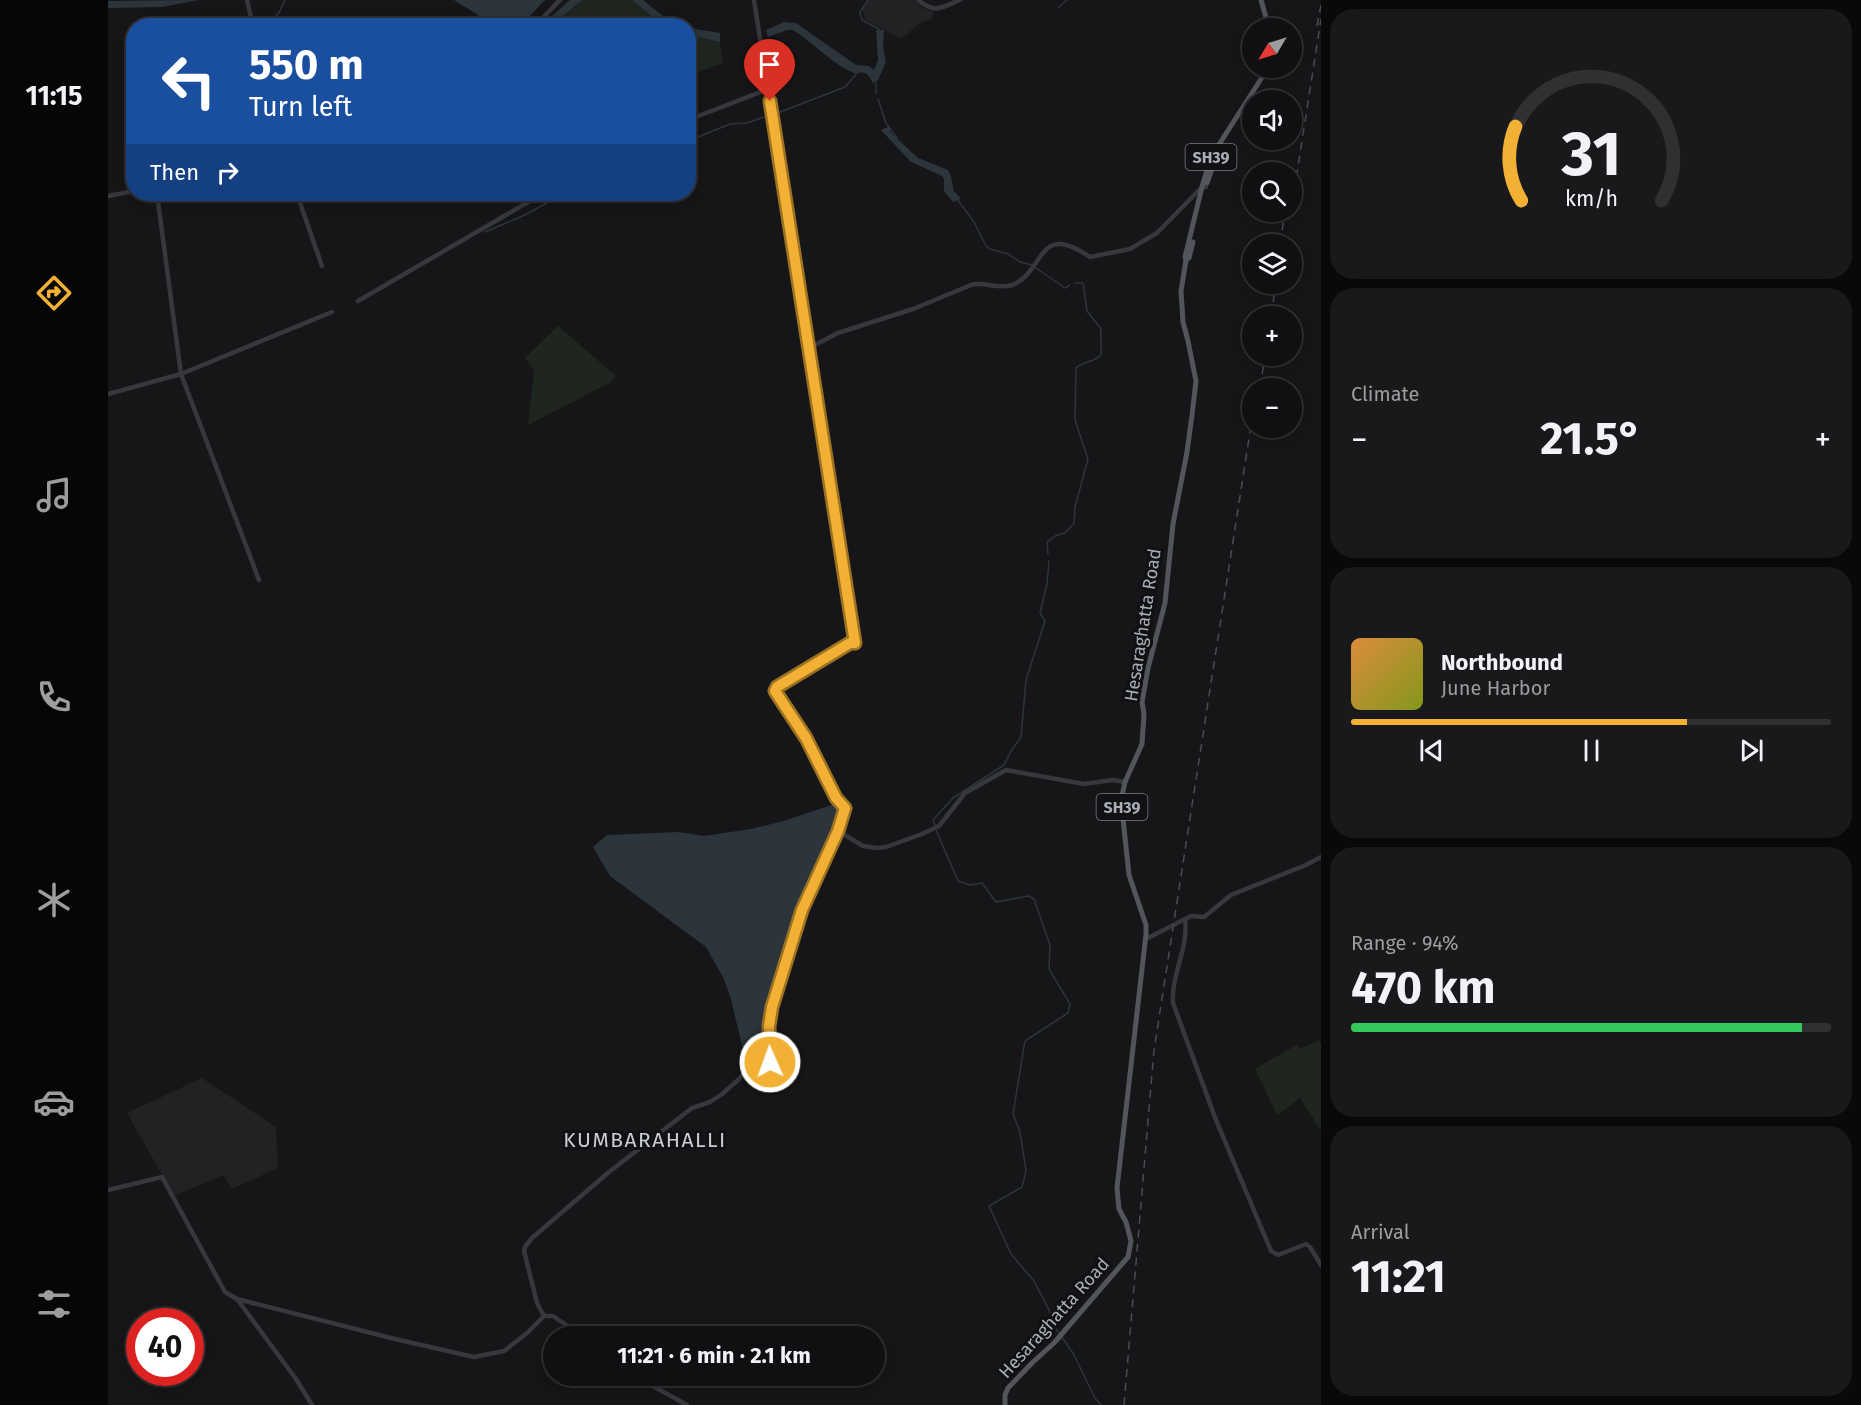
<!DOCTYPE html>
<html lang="en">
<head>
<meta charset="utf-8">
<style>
	body { margin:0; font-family:"Fira Sans",sans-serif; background:#19191b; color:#f1f3f6; height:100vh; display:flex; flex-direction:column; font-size:22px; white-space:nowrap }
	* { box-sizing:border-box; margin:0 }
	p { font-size:20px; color:#9c9d9f }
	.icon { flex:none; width:33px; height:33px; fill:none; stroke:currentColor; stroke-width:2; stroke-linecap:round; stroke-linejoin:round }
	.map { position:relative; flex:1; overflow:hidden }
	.details { display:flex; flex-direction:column; gap:9px; padding:9px; background:#09090a; width:540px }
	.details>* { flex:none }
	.banner { position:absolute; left:18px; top:18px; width:570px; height:183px; border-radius:24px; box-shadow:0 3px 15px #0003,0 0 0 2px #303032; background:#1a4fa0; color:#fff; overflow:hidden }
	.needle { width:39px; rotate:232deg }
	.fabs { position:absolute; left:1134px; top:18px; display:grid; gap:12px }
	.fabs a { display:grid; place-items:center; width:60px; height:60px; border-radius:50%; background:#101012; box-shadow:0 3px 15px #0003,0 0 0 2px #303032; font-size:30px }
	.speed { position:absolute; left:18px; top:1308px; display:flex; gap:12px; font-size:30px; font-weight:700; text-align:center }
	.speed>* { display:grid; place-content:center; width:78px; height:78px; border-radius:50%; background:#101012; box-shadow:0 3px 15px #0003,0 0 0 2px #303032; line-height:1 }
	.speed .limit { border:9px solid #d22; background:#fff; color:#111 }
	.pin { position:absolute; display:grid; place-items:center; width:51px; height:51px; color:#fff; margin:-62px -26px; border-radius:50% 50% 50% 0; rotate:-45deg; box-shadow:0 0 6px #0007 }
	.pin .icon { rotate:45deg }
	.me { position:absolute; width:66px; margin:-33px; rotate:358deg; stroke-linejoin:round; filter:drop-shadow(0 0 4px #0008) }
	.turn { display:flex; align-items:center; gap:21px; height:126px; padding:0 24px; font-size:27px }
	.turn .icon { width:78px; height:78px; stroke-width:2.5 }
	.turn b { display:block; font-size:42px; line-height:51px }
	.then { display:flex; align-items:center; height:57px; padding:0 24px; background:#0003; gap:12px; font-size:22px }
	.big { font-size:45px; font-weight:700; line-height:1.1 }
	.details .widget { flex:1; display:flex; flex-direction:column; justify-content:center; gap:9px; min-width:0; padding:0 21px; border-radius:24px; background:#19191b }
	.details .dial { align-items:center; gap:0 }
	.dial svg { height:156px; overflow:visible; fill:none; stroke:#303032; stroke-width:7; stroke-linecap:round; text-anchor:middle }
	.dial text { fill:#f1f3f6; stroke:none }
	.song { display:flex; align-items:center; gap:18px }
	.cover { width:72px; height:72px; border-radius:9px; background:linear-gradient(135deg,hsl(30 70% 55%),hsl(70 70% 35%)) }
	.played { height:6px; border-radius:3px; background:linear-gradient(90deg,#f2b134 70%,#303032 70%) }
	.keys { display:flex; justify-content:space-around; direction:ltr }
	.heat { display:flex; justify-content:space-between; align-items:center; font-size:33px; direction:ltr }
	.charge { height:9px; border-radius:4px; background:linear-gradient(90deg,#34c759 94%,#303032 0) }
	.trip { position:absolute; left:435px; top:1326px; width:342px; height:60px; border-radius:30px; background:#101012; box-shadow:0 3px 15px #0003,0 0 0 2px #303032; font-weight:700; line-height:60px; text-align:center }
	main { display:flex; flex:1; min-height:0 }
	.tab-bar { display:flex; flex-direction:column; width:108px; justify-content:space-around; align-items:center; background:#060607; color:#9c9d9f }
	.tab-bar .icon { width:42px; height:42px }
	.tab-bar .current { color:#f2b134 }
	.tab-bar b { font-size:27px; color:#f1f3f6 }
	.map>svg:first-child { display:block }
	.built { fill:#222225 }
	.green { fill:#1e261f }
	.water { fill:#2c353c }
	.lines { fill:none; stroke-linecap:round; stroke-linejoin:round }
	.stream { stroke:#2c353c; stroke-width:1.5 }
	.minor { stroke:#37383d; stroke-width:4.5 }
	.major { stroke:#53555c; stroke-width:5 }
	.rail { stroke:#4a4c52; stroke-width:1.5; stroke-dasharray:8 6; stroke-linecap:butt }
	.route-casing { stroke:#9d7322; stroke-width:15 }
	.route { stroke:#f2b134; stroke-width:10 }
	.labels { text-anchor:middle; stroke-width:6; stroke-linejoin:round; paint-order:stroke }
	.shield { fill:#111113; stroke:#7b7e86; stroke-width:1.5 }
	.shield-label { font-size:16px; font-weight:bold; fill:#a8adb8 }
	.street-label { font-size:18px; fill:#a8adb8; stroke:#111113 }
	.quarter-label { font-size:21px; letter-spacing:1.5px; fill:#c9ccd4; stroke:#111113 }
</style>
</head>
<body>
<main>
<nav class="tab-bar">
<b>11:15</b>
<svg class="icon current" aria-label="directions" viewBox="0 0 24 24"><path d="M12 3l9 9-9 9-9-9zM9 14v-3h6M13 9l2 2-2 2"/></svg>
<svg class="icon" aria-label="music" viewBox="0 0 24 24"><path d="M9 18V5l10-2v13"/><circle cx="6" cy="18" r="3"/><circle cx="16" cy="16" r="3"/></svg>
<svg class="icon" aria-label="phone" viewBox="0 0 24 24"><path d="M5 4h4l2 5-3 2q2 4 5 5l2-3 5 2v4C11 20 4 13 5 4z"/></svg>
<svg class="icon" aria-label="climate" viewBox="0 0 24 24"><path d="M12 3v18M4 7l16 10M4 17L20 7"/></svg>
<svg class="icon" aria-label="car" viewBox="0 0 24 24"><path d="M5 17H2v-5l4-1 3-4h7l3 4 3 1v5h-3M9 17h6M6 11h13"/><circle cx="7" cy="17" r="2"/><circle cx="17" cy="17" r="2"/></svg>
<svg class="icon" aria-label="filters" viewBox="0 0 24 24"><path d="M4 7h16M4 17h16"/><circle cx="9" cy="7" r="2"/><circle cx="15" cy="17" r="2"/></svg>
</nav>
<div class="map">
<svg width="1213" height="1405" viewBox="0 0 1213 1405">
	<rect width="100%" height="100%" fill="#161618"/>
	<!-- built -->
	<g class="built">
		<polygon points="761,0 806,0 815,8 826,12 823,20 812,23 793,39 758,20 754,10"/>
		<polygon points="94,1078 168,1127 170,1168 124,1189 115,1175 66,1196 19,1113"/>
	</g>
	<!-- green -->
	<g class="green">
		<polygon points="474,0 524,0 555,25 444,26"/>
		<polygon points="581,35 612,42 615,63 581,76"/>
		<polygon points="450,326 508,376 503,382 420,425 426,371 417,358"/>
		<polygon points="1211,1040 1213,1044 1213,1131 1192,1098 1169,1115 1147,1069 1188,1045 1192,1049"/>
	</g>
	<!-- water -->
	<g class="water">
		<polygon points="90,0 54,7 0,8 0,1"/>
		<polygon points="346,0 437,0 413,25 377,26 370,15"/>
		<polygon points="462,0 474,0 444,25 434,25"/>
		<polygon points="524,0 535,0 561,21 572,25 555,25"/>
		<path d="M676,22L688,23L748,65L761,66L766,70L770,60L768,30H776L775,46L778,62L770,80L765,83C761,75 757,70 748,74C724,64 707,44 685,30H679L660,37L658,30Z"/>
		<polygon points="581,28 612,33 612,42 581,35"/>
		<polygon points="782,126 782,132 810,158 840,170 843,176 844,189 853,199 845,202 836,191 836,179 834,176 803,162 773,130"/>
		<polygon points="726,804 731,805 734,810 727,831 681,934 659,998 656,1025 658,1061 653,1064 642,1063 635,1050 623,999 616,979 598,947 502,876 485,847 499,835 571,832 596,836 643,829 676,821"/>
	</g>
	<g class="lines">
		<!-- stream -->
		<g class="stream">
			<polyline points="760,0 752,12 754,20 771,29 771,31"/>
			<polyline points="950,8 959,0"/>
			<polyline points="160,26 172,11 177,0"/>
			<polyline points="768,82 768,94"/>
			<polyline points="770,99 778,123 789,138"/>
			<polyline points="667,114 737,87 749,73"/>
			<polyline points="580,141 622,124 639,123 662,115"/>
			<polyline points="842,177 845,190"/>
			<polyline points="849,199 866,222 878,246 882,249 900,254 912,262 924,265"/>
			<polyline points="377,232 417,215 455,194"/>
			<polyline points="928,268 957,288 962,285"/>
			<path d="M940,554L939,542L947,536L957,533L966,523L967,507L980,459L967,420L968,368C974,361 990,362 993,354C994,350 992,336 993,329L979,311L975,283H967"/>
			<polyline points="827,825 825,820 845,798 896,765 903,751 913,737 918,680 937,621 932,613 939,584 941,561"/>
			<polyline points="828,830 850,881 862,885 874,883 888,902 920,896 926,899 942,945 941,969 962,1004 960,1013 917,1041 905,1114 912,1132 918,1171 914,1187 881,1206 903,1254 926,1281 940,1308 948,1329 965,1353 987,1398 993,1405"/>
		</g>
		<!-- minor -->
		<g class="minor">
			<polyline points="139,0 145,26"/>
			<path d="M810,0C828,14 832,8 852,0"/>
			<polyline points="427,26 452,0"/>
			<polyline points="580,120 660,89"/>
			<polyline points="49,194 73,374 151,580"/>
			<polyline points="189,194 214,266"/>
			<polyline points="0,196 26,191"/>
			<polyline points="250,301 434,194"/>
			<path d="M701,348L730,333L805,309L863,285C877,281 889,290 904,285C938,272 928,220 982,257L1022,249L1049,233L1094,187H1098"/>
			<polyline points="0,394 73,374 224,312"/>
			<polyline points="730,831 755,846 769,848 778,847 814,834 831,826 857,793 898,770 976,784 1005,780 1017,782"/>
			<path d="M1077,919C1081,948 1063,974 1065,1003L1108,1120L1163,1251L1170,1255L1198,1244L1202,1247L1213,1265"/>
			<polyline points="1038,939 1083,916 1096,917 1123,895 1198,865 1213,857"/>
			<polyline points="0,1190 54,1177 117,1292 129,1299 287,1339 366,1357 396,1351 419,1333 436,1316 445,1316 474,1336"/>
			<polyline points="129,1299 188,1379 204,1405"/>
			<polyline points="436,1316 429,1303 416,1251 417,1247 424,1238 501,1172 584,1108 602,1102 614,1094 630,1080 640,1068 661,1064 661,1026 664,1007 694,910 730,831 737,808 728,798 697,738 667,691 669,687 742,643 747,643 646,0"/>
			<polyline points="527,1376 579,1405"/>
		</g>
		<!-- major -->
		<g class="major">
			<polyline points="1153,0 1161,28"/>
			<polyline points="1099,183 1111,150"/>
			<polyline points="1078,260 1081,258 1085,242"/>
			<polyline points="897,1405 897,1395 900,1388 924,1363 946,1343 1020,1257 1023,1241 1018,1222 1011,1209 1009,1188 1038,934 1038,925 1021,875 1013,800 1017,782 1034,744 1036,714 1034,702 1040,668 1057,603 1065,524 1079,452 1084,415 1088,381 1080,341 1075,322 1073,291 1078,260 1077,257 1094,187 1103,157 1160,68"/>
		</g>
		<!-- rail -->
		<g class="rail">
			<polyline points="1209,26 1213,5"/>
			<polyline points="1184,205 1213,19"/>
			<polyline points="1172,244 1177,212"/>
			<polyline points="1163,316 1168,284"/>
			<polyline points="1152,388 1157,356"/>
			<polyline points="1016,1405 1046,1050 1144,419"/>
		</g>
	</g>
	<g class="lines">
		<!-- route casing -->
		<g class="route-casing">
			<polyline id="route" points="662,101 747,643 742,643 669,687 667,691 698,738 728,798 737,808 730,831 694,910 664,1007 661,1026 662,1062"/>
		</g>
		<!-- route -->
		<use href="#route" class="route"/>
	</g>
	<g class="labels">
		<!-- shield labels -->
		<g class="shield">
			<rect x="1077.5" y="144" width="51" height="26" rx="4.5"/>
			<rect x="988.5" y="794" width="51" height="26" rx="4.5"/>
		</g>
		<g class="shield-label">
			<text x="1103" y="163">SH39</text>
			<text x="1014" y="813">SH39</text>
		</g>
		<!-- street labels -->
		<g class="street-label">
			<text transform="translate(1035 625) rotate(-81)" y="6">Hesaraghatta Road</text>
			<text transform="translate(946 1318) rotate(-48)" y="6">Hesaraghatta Road</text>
		</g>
		<!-- quarter labels -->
		<g class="quarter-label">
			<text x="537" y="1147">KUMBARAHALLI</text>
		</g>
	</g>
</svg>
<div class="fabs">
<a><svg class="needle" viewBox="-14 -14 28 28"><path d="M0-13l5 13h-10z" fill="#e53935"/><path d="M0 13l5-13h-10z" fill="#9c9d9f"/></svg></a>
<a><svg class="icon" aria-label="sound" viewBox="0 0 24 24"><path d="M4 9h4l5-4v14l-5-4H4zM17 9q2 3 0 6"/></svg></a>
<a><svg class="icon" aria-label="search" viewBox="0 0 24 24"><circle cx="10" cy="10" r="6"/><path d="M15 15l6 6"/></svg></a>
<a><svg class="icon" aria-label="layers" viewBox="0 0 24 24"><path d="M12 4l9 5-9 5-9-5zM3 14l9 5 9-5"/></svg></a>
<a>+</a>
<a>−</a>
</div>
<div class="speed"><div class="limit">40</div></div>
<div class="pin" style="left:662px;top:101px;background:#d93025"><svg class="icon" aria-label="arrive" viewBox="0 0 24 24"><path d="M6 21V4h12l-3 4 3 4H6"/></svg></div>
<svg class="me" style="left:662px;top:1062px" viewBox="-20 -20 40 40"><circle r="17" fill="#f2b134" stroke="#fff" stroke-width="3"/><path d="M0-11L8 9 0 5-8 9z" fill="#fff"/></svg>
<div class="trip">11:21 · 6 min · 2.1 km</div>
<div class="banner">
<div class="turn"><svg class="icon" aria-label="left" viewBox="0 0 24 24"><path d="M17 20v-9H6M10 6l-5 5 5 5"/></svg><div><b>550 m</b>Turn left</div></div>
<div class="then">Then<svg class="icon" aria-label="right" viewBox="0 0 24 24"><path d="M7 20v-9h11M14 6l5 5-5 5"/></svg></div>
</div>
</div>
<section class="details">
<div class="widget dial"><svg viewBox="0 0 100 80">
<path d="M14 69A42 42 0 1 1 86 69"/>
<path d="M14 69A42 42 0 0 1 11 31" stroke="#f2b134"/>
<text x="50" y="56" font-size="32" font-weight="700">31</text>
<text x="50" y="72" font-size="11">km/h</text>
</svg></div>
<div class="widget"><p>Climate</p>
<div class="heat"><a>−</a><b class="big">21.5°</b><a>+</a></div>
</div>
<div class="widget">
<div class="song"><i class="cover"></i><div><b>Northbound</b><p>June Harbor</p></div></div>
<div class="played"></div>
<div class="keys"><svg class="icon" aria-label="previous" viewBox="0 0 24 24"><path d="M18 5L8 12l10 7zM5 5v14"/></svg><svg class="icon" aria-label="pause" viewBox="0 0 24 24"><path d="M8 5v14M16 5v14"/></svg><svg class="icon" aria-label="next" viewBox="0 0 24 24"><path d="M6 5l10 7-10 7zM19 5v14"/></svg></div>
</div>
<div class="widget"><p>Range · 94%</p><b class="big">470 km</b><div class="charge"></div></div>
<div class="widget"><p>Arrival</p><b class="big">11:21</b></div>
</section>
</main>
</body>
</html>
